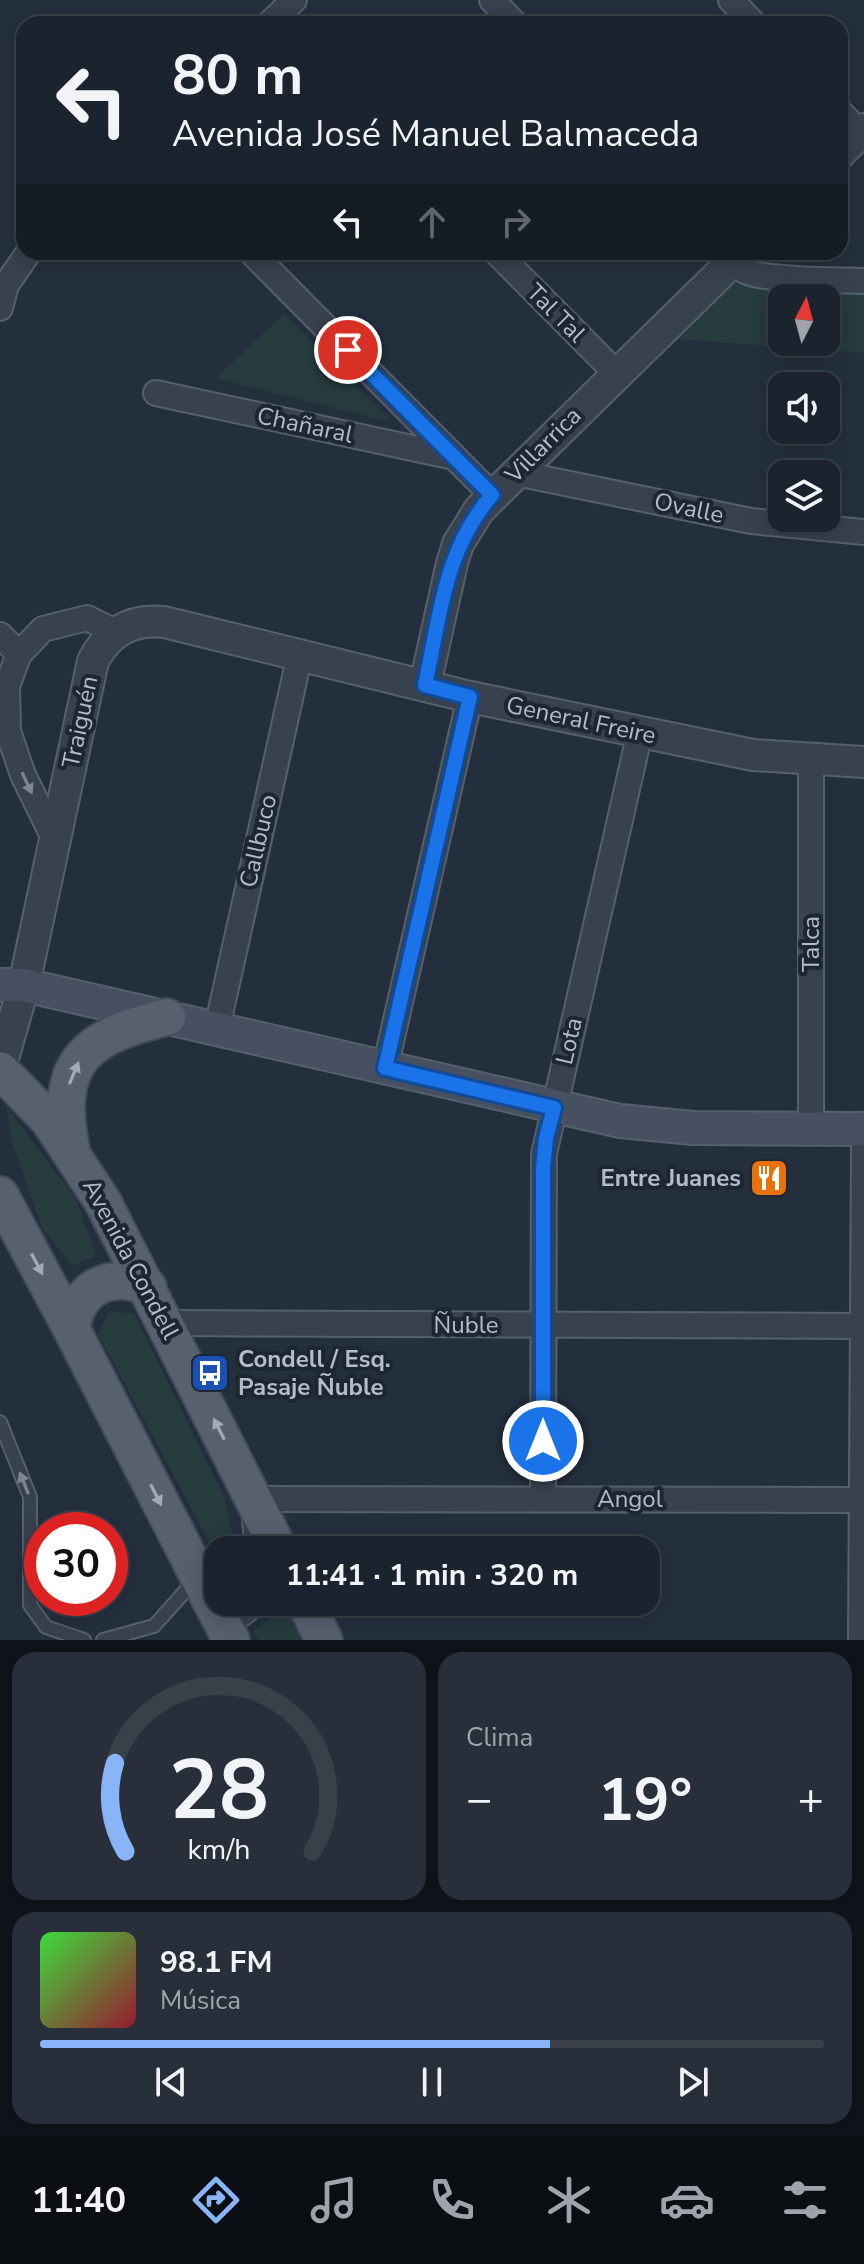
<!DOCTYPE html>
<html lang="es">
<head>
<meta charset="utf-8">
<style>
	body { margin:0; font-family:"Nunito Sans",sans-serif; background:#282f3a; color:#f1f3f6; height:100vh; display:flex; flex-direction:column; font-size:30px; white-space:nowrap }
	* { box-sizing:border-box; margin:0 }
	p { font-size:26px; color:#a0a4aa }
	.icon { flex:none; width:44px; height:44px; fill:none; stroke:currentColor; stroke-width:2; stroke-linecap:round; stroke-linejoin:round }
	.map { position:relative; height:1640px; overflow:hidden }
	.details { display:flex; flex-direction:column; gap:12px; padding:12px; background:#0f1319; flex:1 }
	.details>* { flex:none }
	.guide { position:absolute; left:16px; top:16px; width:832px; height:244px; border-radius:24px; box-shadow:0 4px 20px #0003,0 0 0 2px #39404a; background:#1b232e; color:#f1f3f6; overflow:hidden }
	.needle { width:52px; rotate:6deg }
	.buttons { position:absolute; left:768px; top:284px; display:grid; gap:16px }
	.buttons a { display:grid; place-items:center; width:72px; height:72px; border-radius:16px; background:#1b232e; box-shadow:0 4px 20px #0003,0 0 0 2px #39404a; font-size:40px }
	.speed { position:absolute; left:24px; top:1512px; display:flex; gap:16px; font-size:40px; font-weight:700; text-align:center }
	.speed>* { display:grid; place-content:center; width:104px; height:104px; border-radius:50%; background:#1b232e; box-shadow:0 4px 20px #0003,0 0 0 2px #39404a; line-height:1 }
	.speed .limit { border:12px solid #d22; background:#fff; color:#111 }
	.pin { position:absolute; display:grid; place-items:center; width:68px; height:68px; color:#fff; margin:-34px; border:4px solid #fff; border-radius:50%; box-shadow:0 2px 8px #0007 }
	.me { position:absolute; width:88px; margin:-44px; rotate:0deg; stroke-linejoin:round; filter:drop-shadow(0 0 6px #0008) }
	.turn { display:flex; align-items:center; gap:28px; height:168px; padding:0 24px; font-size:36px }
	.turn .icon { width:104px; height:104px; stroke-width:2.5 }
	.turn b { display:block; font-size:56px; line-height:68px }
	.lanes { display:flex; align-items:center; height:76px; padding:0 24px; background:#0003; justify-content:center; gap:40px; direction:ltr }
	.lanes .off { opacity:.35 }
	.big { font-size:60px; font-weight:700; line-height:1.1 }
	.details .tile { flex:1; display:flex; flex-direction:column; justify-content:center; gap:12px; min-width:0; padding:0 28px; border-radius:24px; background:#282f3a }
	.details .dial { align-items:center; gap:0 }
	.dial svg { height:208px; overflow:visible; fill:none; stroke:#39404a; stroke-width:7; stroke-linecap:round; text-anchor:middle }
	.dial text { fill:#f1f3f6; stroke:none }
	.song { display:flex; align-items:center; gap:24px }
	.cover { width:96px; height:96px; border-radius:12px; background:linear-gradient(135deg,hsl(120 70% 55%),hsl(350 70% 35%)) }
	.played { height:8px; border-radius:4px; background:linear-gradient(90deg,#8ab4f8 65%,#39404a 65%) }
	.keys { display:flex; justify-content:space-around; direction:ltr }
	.heat { display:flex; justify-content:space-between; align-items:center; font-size:44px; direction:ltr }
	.details .tiles { flex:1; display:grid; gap:12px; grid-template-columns:1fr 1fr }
	.tile:last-child { grid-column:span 2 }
	.trip { position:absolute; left:204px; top:1536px; width:456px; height:80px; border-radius:24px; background:#1b232e; box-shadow:0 4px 20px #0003,0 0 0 2px #39404a; font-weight:700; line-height:80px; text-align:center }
	.dock { display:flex; height:128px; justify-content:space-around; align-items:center; background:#0b0e12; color:#a0a4aa }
	.dock .icon { width:56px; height:56px }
	.dock .current { color:#8ab4f8 }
	.dock b { font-size:36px; color:#f1f3f6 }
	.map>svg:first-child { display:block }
	.green { fill:#263c3f; fill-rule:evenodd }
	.building { fill:#455162; stroke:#1f2835; stroke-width:2 }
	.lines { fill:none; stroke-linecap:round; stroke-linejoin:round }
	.service-casing { stroke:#565f6c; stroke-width:16 }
	.minor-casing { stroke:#565f6c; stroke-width:28 }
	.tertiary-casing { stroke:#565f6c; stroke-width:34 }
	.secondary-casing { stroke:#565f6c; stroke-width:36 }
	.primary-casing { stroke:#414a57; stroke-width:40 }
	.service { stroke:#38414e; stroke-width:12 }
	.minor { stroke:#38414e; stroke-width:24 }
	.tertiary { stroke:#38414e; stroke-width:30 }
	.secondary { stroke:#465061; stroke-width:32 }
	.primary { stroke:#56606e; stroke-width:36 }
	.oneway { fill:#7c8592 }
	.oneway2 { fill:#a1aab7 }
	.route-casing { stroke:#114b97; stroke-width:20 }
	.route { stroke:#1a73e8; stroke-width:14 }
	.labels { text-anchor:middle; stroke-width:8; stroke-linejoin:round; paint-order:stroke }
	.street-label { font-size:24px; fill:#b4bcc9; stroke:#1d2633 }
	.poi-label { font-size:24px; font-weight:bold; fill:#b4bcc9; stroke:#1d2633; text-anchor:end }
</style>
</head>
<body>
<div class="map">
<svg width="864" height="1640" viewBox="0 0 864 1640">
	<rect width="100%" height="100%" fill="#242f3e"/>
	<!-- green -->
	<g class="green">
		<path d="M729,284L864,291V353L676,339ZM782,298H826V342H782Z"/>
		<polygon points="284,314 392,422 216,378"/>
		<polygon points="7,1107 76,1199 96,1255 72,1266 42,1228 11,1139"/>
		<polygon points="109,1311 134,1314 222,1492 236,1550 218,1550 218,1558 98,1334"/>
		<polygon points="285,1606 302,1640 258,1640 254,1631"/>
	</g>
	<!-- building -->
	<polygon class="building" points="752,1167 786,1167 786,1189 752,1190"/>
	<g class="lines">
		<!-- service casing -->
		<g class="service-casing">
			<g id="service">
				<polyline points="0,1422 30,1497 30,1605 46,1627 84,1640"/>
				<polyline points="249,1518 250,1532 256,1550"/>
				<polyline points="231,1630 251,1614 260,1602"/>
				<polyline points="103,1640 154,1626 196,1579"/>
			</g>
		</g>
		<!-- minor casing -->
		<g class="minor-casing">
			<g id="minor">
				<polyline points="492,0 515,24"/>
				<polyline points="731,0 754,24"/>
				<polyline points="269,24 294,0"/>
				<polyline points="840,112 860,133"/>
				<polyline points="251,252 492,495"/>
				<polyline points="496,252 616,373"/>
				<path d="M729,252C732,261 736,266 745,271C765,281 838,280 864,281"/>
				<polyline points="0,308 6,285 29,252"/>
				<polyline points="156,393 454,457"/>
				<polyline points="516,473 751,521 864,532"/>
				<polyline points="0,635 19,654"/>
				<polyline points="55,840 23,775 8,731 7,686 19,654 43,629 87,618 115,632"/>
				<polyline points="217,1028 300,654"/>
				<polyline points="385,1068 470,697"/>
				<polyline points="811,1129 811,760"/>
				<polyline points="166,1323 863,1326"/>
				<polyline points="254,1499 861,1500"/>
				<polyline points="543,1499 544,1154 640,732"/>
				<polyline points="861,1640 864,1148"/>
			</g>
		</g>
		<!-- tertiary casing -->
		<g class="tertiary-casing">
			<g id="tertiary">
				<polyline points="840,153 864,129"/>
				<polyline points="425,685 452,563 458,544 479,510 742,252"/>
				<path d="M0,1069L24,985L93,661C108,632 131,619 164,622L470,697L753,755L864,762"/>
			</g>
		</g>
		<!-- secondary casing -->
		<g class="secondary-casing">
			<polyline id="secondary" points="0,985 24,985 620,1121 693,1128 864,1129"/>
		</g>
		<!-- primary casing -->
		<g class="primary-casing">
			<g id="primary">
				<polyline points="0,1070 49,1120 103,1202 279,1550"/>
				<path d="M71,1148C53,1060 88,1036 167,1017"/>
				<polyline points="0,1195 71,1328 231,1640"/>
				<path d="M71,1328C79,1286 109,1272 148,1287"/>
				<polyline points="305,1602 324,1640"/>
			</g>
		</g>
		<!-- service -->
		<use href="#service" class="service"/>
		<!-- minor -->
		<use href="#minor" class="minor"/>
		<!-- tertiary -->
		<use href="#tertiary" class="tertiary"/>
		<!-- secondary -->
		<use href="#secondary" class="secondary"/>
		<!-- primary -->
		<use href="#primary" class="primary"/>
	</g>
	<!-- one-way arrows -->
	<defs><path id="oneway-solid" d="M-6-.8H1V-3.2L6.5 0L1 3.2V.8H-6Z" transform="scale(2)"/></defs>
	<g class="oneway">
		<use href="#oneway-solid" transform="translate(27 783) rotate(65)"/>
		<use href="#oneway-solid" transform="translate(24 1483) rotate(-112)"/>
	</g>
	<g class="oneway2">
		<use href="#oneway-solid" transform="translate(74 1073) rotate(-67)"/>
		<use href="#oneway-solid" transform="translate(37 1264) rotate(62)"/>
		<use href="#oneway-solid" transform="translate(219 1429) rotate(-117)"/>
		<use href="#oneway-solid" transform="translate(156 1495) rotate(63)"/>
	</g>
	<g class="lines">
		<!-- route casing -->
		<g class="route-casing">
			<path id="route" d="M348,350L492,495C444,550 440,617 425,685L470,697L385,1068L554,1108L546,1138L543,1169V1441"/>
		</g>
		<!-- route -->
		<use href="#route" class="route"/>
	</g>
	<!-- icons -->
	<defs>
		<g id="restaurant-square" transform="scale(2)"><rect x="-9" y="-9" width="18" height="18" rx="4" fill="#e8710a" stroke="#1d2633"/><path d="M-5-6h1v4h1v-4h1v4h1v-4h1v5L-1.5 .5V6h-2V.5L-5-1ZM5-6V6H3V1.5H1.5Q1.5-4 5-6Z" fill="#fff"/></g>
		<g id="bus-square" transform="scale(2)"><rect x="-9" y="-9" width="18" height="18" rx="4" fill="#1a4fb4" stroke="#1d2633"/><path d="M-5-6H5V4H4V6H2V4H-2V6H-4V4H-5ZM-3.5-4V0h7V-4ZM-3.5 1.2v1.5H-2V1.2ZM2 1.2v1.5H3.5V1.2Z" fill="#fff"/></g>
	</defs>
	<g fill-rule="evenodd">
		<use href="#restaurant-square" x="769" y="1178"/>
		<use href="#bus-square" x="210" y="1373"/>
	</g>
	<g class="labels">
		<!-- street labels -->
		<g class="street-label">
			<text transform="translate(556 313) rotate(45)" y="8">Tal Tal</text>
			<text transform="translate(305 425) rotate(12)" y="8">Chañaral</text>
			<text transform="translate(543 445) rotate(-45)" y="8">Villarrica</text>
			<text transform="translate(689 508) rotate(12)" y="8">Ovalle</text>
			<text transform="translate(581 720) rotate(12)" y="8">General Freire</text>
			<text transform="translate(80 722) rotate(-78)" y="8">Traiguén</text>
			<text transform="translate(258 841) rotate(-77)" y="8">Callbuco</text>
			<text transform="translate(811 944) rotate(-90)" y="8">Talca</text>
			<text transform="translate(569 1041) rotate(-77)" y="8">Lota</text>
			<text transform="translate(131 1259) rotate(62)" y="8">Avenida Condell</text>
			<text x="466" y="1333">Ñuble</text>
			<text x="630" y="1507">Angol</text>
		</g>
		<!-- poi labels -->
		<g class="poi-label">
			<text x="741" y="1186">Entre Juanes</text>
			<text x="238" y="1367" text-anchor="start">Condell / Esq.<tspan x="238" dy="28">Pasaje Ñuble</tspan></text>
		</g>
	</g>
</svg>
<div class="buttons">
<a><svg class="needle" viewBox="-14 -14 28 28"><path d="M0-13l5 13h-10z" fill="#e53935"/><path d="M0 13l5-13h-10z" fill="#a0a4aa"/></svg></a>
<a><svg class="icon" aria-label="sound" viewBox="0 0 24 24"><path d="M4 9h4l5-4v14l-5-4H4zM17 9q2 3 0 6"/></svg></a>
<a><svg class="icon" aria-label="layers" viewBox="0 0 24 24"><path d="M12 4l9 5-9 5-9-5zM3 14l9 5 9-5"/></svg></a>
</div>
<div class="speed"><div class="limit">30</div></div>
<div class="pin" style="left:348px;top:350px;background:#d93025"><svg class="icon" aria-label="arrive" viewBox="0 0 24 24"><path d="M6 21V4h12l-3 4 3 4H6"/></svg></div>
<svg class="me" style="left:543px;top:1441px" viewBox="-20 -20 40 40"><circle r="17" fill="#1a73e8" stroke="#fff" stroke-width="3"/><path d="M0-11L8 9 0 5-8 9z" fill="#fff"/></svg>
<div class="trip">11:41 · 1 min · 320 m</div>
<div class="guide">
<div class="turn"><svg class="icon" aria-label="left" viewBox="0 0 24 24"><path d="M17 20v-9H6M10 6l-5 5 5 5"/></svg><div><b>80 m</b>Avenida José Manuel Balmaceda</div></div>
<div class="lanes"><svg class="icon" aria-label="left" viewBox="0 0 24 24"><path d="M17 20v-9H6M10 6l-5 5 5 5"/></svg><svg class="icon off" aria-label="ahead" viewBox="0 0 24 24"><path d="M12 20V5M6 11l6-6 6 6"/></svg><svg class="icon off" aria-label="right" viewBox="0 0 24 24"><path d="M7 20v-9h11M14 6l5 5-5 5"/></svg></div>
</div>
</div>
<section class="details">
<div class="tiles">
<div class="tile dial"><svg viewBox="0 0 100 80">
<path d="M14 69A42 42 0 1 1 86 69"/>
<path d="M14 69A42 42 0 0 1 10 35" stroke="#8ab4f8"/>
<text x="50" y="56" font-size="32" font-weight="700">28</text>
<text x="50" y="72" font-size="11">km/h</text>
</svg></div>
<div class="tile"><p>Clima</p>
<div class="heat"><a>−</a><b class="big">19°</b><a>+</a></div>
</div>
<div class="tile">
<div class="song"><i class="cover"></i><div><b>98.1 FM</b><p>Música</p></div></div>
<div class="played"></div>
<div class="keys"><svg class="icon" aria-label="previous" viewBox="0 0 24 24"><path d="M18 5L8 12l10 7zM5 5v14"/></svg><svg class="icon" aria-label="pause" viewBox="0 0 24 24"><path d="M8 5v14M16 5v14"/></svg><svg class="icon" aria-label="next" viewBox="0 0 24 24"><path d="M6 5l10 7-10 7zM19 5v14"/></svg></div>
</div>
</div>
</section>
<nav class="dock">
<b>11:40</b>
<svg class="icon current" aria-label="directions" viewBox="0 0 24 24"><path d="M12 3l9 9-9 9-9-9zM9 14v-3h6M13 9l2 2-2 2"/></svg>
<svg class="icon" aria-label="music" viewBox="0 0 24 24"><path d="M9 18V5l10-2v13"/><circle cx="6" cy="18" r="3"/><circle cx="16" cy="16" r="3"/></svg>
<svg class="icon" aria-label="phone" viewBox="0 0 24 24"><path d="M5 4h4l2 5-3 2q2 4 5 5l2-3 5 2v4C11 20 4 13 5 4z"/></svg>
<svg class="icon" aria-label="climate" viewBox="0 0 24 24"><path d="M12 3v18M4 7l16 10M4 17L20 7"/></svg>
<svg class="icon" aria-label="car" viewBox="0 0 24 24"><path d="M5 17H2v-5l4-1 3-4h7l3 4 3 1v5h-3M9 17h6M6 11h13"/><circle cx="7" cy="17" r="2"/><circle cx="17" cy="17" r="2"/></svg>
<svg class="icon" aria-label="filters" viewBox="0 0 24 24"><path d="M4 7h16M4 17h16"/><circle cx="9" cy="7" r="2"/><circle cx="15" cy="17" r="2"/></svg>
</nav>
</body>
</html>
